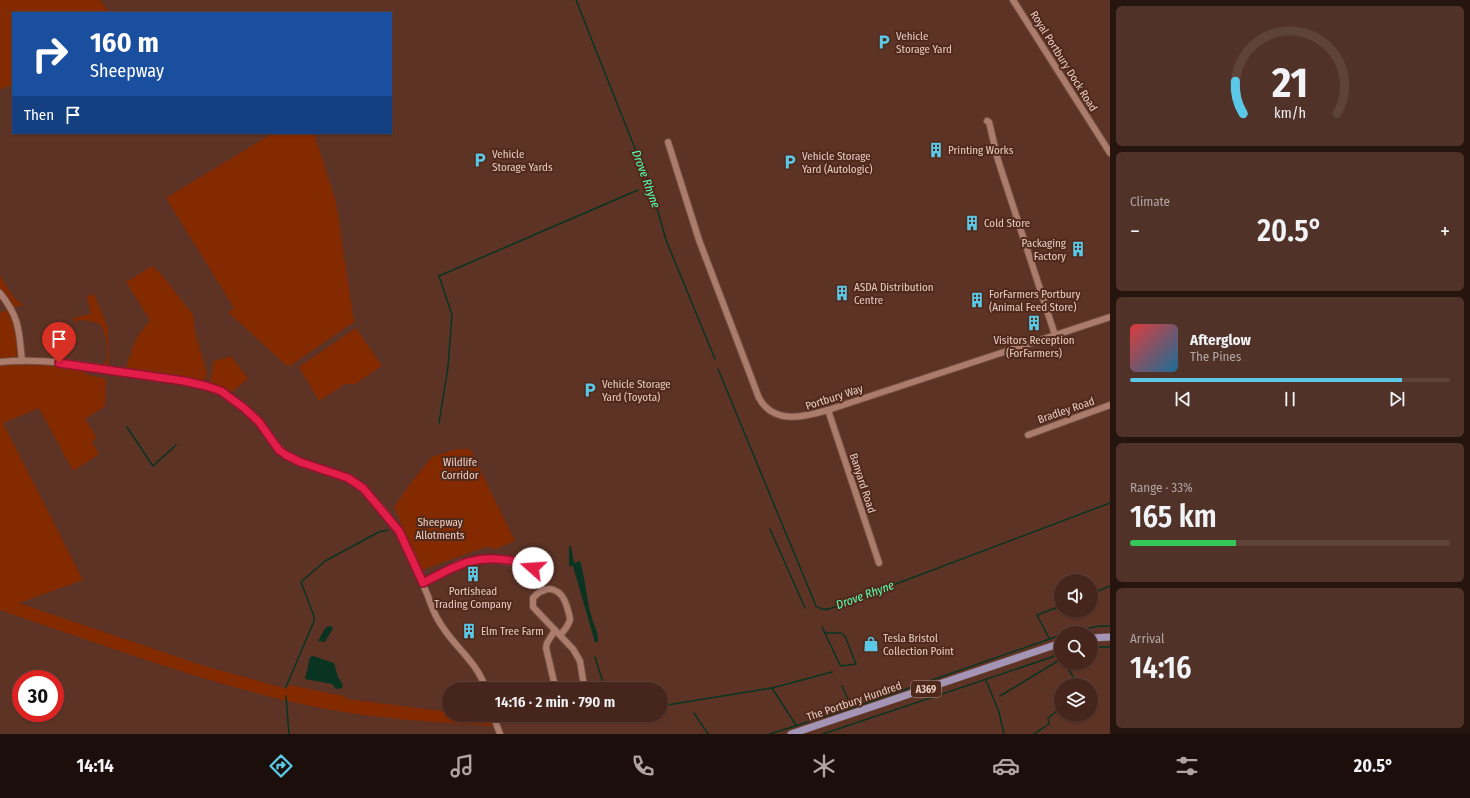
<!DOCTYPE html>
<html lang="en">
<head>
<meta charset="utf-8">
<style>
	body { margin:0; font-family:"Fira Sans Condensed",sans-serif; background:#503229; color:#f1f3f6; height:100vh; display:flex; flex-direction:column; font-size:15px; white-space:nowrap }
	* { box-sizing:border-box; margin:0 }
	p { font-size:13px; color:#b0a5a3 }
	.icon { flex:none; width:22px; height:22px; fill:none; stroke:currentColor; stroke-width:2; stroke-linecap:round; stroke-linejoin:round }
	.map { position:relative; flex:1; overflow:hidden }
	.panel { display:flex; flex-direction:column; gap:6px; padding:6px; background:#26150f; width:360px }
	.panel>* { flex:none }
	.guide { position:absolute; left:12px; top:12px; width:380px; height:122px; border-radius:0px; box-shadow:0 1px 3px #0004,0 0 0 1px #5e433b; background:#1a4fa0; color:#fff; overflow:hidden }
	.tools { position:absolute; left:1054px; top:574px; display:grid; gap:8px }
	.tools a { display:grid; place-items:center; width:44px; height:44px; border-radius:50%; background:#46261c; box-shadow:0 1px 3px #0004,0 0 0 1px #5e433b; font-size:20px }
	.speed { position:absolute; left:12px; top:670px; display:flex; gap:8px; font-size:20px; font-weight:700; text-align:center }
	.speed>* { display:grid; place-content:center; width:52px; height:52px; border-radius:50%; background:#46261c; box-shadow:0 1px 3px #0004,0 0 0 1px #5e433b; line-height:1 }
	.speed .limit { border:6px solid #d22; background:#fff; color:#111 }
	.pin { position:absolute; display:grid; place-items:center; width:34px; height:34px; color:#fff; margin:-41px -17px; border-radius:50% 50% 50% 0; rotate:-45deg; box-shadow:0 0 4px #0007 }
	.pin .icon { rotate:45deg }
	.me { position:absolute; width:44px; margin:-22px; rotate:289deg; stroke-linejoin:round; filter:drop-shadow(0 0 3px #0008) }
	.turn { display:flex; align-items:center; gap:14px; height:84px; padding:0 12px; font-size:18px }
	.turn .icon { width:52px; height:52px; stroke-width:2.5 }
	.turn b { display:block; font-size:28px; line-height:34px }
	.then { display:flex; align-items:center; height:38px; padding:0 12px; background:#0003; gap:8px; font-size:15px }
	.big { font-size:30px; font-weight:600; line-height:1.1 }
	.panel .card { flex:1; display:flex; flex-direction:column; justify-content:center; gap:6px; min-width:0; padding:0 14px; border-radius:6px; background:#503229 }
	.panel .dial { align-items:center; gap:0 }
	.dial svg { height:104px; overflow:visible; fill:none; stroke:#5e433b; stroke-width:7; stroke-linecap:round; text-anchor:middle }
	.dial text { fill:#f1f3f6; stroke:none }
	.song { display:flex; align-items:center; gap:12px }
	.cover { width:48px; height:48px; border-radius:6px; background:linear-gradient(135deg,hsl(0 70% 55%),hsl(200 70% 35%)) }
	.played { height:4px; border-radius:2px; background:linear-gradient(90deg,#5bc8e7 85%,#5e433b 85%) }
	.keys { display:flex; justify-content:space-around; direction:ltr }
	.heat { display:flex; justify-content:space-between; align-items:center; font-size:22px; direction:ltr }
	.charge { height:6px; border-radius:3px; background:linear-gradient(90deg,#34c759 33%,#5e433b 0) }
	.trip { position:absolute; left:442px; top:682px; width:226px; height:40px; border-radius:20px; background:#46261c; box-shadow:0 1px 3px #0004,0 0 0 1px #5e433b; font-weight:600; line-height:40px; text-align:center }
	.dock { display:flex; height:64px; justify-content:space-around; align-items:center; background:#1c0f0b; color:#b0a5a3 }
	.dock .icon { width:28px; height:28px }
	.dock .current { color:#5bc8e7 }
	.dock b { font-size:18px; color:#f1f3f6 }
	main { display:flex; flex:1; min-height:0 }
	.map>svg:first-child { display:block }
	.green { fill:#842a00 }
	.water { fill:#093421 }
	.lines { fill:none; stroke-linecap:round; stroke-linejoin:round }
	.stream { stroke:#093421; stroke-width:1.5 }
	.minor-casing { stroke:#724f43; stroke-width:8 }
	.major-casing { stroke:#724f43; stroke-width:8 }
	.minor { stroke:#ab7b6b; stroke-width:6 }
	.major { stroke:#a494b5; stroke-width:7 }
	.route-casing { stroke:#92132f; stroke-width:10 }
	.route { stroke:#e11d48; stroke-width:7 }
	.labels { text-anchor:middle; stroke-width:4; stroke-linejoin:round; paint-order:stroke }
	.shield { fill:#51291b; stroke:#b99a90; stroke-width:1 }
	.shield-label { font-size:10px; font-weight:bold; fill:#e5cbc2 }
	.poi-label { font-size:11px; fill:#e5cbc2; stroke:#51291b; text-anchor:start }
	.street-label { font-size:11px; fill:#e5cbc2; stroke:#51291b }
	.park-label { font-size:11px; fill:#ecd0c6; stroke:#51291b }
	.water-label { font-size:12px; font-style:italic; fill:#56ffb3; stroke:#51291b }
</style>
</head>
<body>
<main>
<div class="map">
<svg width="1110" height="734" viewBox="0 0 1110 734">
	<rect width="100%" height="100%" fill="#5d3325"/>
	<!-- green -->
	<g class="green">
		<polygon points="0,0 100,0 110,13 13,13 13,86 4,87 0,90"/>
		<polygon points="273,133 314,133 336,202 354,322 288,367 228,312 234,308 166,198"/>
		<polygon points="152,266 162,275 193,315 195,332 207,373 204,382 126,367 136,339 150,320 126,282"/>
		<path d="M0,275C6,285 13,301 25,305L14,307L0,289Z"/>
		<path d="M94,294L108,328L109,366L101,365L106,362C109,351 107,334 100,324C93,321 86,320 78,320L76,324L73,318L91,314L87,296Z"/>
		<path d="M10,309C14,322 23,344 16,357L0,359V313Z"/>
		<polygon points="356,328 382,366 355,384 345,384 319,401 299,367"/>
		<polygon points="231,356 248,379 229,394 210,383 214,361"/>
		<path d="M19,364L74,366L88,375L106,379L105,406L85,419L97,438L92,442L99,454L73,471L39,408L3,423L83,580L19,603L201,665L287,689L289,685L344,696L347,699L449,712V715H489L493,726C435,722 378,719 321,708C211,686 106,646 0,610V366Z"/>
		<polygon points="457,449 470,449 515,541 496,549 486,547 422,570 394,507 413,480 432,457"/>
	</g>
	<!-- water -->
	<g class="water">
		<path d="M569,546H571L574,563L580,561C586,580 586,599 592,618C594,626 599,633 598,642H595L573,566H569Z"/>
		<polygon points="331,626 333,628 325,642 318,641 326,627"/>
		<polygon points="313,656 334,663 338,677 343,685 342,688 336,689 332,684 305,679 310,657"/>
	</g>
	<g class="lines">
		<!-- stream -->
		<g class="stream">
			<polyline points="576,0 653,194 666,240 715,359"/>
			<path d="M718,369L816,606C823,611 827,610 835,607L1110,503"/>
			<polyline points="439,423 448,367 452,315 439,276 638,190"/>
			<polyline points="127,427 153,466 176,445"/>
			<polyline points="770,529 805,608"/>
			<polyline points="1091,594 1110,586"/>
			<polyline points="822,627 839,663 841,666 856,664 845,636 841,633 825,633"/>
			<polyline points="1067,633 1099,626 1110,626"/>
			<polyline points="1049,638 1037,615 1061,606"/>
			<polyline points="1091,647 1110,647"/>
			<polyline points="595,657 605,689"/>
			<polyline points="1065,663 1078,685"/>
			<polyline points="986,680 999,712 1004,734"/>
			<polyline points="842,686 852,708"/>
			<polyline points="286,687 314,621 314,616 301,582 325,561 379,532 388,530"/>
			<polyline points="772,688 796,725"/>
			<polyline points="286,696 289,734"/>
			<polyline points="1000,696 1061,659"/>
			<polyline points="661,706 772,688 832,672"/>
			<polyline points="694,713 708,734"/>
			<polyline points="770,734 852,708 1061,635"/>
			<polyline points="823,734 1061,654"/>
			<polyline points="1034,734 1049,724 1048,718 1061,708"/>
		</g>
		<!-- minor casing -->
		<g class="minor-casing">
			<g id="minor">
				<polyline points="1013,0 1110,153"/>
				<polyline points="987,121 989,122 998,160 1055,335"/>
				<path d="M668,142L699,240L759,398C774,425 804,417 828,410L1110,317"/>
				<path d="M0,293C20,318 19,331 22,361"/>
				<path d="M0,362C47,357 95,367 140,374C162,377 185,379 207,386C216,388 224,393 232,399C242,405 252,413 259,422C271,434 277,451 293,459C304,465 317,467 330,471C353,479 369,493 385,512C404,535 415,562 425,589C429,598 432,609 437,618C451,645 476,659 486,689"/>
				<polyline points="828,410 879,563"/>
				<polyline points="1028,435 1110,405"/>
				<polyline points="423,583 460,563 489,558 530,566 535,572 543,591"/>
				<polyline points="555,630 547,643 546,648 554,682 559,689"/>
				<path d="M560,635C564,631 568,626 570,620C570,616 568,611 567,607C562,589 547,582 533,598V607L573,649L580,661L584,686L578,689"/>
				<polyline points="493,715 500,734"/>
			</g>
		</g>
		<!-- major casing -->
		<g class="major-casing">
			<g id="major">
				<polyline points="1091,638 1110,637"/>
				<polyline points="791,734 1061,643"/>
			</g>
		</g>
		<!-- minor -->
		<use href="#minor" class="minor"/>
		<!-- major -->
		<use href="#major" class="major"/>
	</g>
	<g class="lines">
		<!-- route casing -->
		<g class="route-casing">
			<path id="route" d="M59,363L184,381L206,386L221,391L244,408L259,422L279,450L286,455L300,462L348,478L363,488L399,531L423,583C455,566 476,553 513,561C520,563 528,563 533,568"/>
		</g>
		<!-- route -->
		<use href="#route" class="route"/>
	</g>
	<!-- icons -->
	<defs>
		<g id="parking-bare" transform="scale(1.2)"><path d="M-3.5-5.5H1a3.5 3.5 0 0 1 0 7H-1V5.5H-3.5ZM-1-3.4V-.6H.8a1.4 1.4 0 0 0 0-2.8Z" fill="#5bc8e7" stroke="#51291b" stroke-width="2.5" paint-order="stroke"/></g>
		<g id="building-bare" transform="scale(1.2)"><path d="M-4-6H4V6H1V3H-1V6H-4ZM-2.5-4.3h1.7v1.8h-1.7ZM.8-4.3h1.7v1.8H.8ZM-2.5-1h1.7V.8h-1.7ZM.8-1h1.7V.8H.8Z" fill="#5bc8e7" stroke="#51291b" stroke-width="2.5" paint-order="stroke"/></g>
		<g id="shop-bare" transform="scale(1.2)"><path d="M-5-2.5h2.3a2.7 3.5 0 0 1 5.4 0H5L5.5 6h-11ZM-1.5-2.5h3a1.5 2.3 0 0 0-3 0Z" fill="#5bc8e7" stroke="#51291b" stroke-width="2.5" paint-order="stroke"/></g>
	</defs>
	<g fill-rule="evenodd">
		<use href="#parking-bare" x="884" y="42"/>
		<use href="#building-bare" x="936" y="150"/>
		<use href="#parking-bare" x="480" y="160"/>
		<use href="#parking-bare" x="790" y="162"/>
		<use href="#building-bare" x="972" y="223"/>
		<use href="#building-bare" x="1078" y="249"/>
		<use href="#building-bare" x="842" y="293"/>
		<use href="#building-bare" x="977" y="300"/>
		<use href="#building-bare" x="1034" y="323"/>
		<use href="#parking-bare" x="590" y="390"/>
		<use href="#building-bare" x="473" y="574"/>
		<use href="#building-bare" x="469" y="631"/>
		<use href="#shop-bare" x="871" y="644"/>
	</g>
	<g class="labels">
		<!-- shield labels -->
		<rect class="shield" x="911" y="681" width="30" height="16" rx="3"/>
		<g class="shield-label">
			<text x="926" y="693">A369</text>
		</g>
		<!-- poi labels -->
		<g class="poi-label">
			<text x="896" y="40">Vehicle<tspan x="896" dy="13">Storage Yard</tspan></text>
			<text x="948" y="154">Printing Works</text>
			<text x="492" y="158">Vehicle<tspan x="492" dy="13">Storage Yards</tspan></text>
			<text x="802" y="160">Vehicle Storage<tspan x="802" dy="13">Yard (Autologic)</tspan></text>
			<text x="984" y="227">Cold Store</text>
			<text x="1066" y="247" text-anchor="end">Packaging<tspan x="1066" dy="13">Factory</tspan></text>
			<text x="854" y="291">ASDA Distribution<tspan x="854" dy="13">Centre</tspan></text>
			<text x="989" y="298">ForFarmers Portbury<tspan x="989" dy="13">(Animal Feed Store)</tspan></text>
			<text x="1034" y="344" text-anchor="middle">Visitors Reception<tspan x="1034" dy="13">(ForFarmers)</tspan></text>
			<text x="602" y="388">Vehicle Storage<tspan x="602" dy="13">Yard (Toyota)</tspan></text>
			<text x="473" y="595" text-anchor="middle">Portishead<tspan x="473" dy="13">Trading Company</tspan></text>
			<text x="481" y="635">Elm Tree Farm</text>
			<text x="883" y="642">Tesla Bristol<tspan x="883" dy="13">Collection Point</tspan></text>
		</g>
		<!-- street labels -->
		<g class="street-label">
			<text transform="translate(1064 61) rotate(58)" y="4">Royal Portbury Dock Road</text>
			<text transform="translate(834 397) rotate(-18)" y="4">Portbury Way</text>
			<text transform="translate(1066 410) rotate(-19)" y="4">Bradley Road</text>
			<text transform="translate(863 483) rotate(72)" y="4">Banyard Road</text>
			<text transform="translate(854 701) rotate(-19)" y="4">The Portbury Hundred</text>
		</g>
		<!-- park labels -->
		<g class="park-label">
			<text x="460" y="466">Wildlife<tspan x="460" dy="13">Corridor</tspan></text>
			<text x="440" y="526">Sheepway<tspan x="440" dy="13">Allotments</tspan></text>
		</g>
		<!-- water labels -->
		<g class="water-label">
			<text transform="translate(646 179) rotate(70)" y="4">Drove Rhyne</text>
			<text transform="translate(865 595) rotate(-20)" y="4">Drove Rhyne</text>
		</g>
	</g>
</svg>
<div class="tools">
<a><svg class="icon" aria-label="sound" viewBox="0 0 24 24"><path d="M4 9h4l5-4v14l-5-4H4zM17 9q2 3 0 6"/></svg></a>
<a><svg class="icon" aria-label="search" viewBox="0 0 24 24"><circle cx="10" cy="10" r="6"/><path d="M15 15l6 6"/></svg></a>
<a><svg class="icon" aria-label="layers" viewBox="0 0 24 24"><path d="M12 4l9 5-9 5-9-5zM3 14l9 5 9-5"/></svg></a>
</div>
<div class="speed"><div class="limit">30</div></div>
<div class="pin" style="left:59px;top:363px;background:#d93025"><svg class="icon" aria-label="arrive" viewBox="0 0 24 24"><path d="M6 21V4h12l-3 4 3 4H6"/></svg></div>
<svg class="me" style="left:533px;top:568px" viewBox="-20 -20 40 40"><circle r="19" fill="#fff"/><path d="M0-13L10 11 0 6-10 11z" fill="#e11d48"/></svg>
<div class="trip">14:16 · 2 min · 790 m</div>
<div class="guide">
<div class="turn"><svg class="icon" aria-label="right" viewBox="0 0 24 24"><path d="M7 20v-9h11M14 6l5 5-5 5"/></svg><div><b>160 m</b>Sheepway</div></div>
<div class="then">Then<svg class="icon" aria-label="arrive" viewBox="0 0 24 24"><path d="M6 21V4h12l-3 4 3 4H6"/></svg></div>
</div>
</div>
<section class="panel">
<div class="card dial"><svg viewBox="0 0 100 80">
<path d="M14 69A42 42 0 1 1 86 69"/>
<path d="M14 69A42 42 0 0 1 8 44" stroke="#5bc8e7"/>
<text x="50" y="56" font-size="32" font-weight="700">21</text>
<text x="50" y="72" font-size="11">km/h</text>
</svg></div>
<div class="card"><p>Climate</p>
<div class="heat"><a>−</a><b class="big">20.5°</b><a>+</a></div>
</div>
<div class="card">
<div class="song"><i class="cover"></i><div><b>Afterglow</b><p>The Pines</p></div></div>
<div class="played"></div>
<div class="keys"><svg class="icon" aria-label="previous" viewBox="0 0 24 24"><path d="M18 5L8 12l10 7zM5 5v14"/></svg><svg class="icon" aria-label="pause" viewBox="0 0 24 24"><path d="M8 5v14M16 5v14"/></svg><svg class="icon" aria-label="next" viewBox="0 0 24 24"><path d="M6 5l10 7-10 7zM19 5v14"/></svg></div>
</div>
<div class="card"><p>Range · 33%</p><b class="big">165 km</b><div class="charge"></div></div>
<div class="card"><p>Arrival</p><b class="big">14:16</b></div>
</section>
</main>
<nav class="dock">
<b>14:14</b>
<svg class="icon current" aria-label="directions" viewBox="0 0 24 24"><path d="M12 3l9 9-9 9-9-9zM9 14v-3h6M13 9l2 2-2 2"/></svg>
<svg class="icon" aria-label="music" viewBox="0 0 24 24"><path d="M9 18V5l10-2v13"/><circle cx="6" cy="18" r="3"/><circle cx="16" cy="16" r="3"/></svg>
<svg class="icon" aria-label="phone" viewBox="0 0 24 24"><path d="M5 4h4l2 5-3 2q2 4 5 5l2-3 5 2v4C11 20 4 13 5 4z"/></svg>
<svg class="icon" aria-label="climate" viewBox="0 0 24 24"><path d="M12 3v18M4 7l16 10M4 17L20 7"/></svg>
<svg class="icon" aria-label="car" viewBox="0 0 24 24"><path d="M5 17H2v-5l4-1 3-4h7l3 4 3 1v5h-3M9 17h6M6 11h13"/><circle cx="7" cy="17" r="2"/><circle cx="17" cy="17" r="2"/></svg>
<svg class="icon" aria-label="filters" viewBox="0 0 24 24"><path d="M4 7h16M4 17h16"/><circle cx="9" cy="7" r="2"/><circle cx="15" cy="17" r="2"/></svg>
<b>20.5°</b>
</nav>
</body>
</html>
